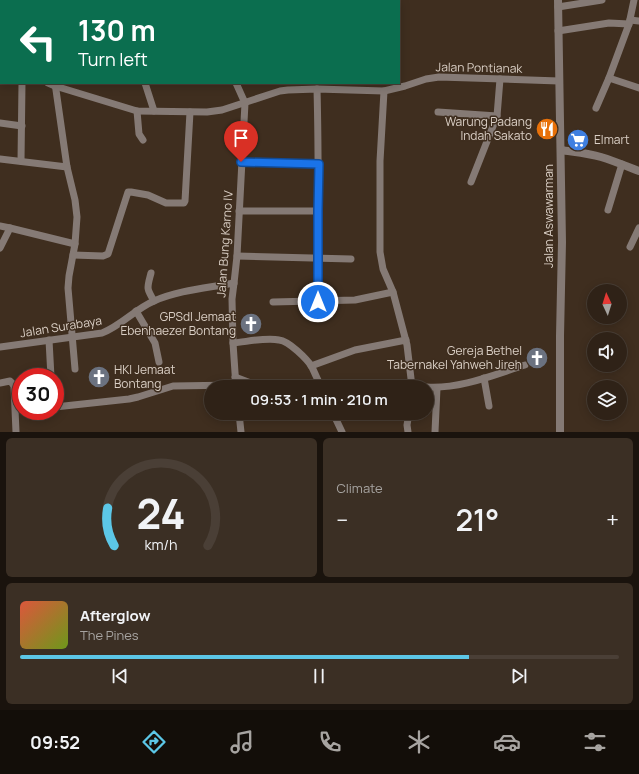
<!DOCTYPE html>
<html lang="en">
<head>
<meta charset="utf-8">
<style>
	body { margin:0; font-family:Manrope,sans-serif; background:#3b2f24; color:#f1f3f6; height:100vh; display:flex; flex-direction:column; font-size:15px; white-space:nowrap }
	* { box-sizing:border-box; margin:0 }
	p { font-size:13px; color:#a7a4a1 }
	.icon { flex:none; width:22px; height:22px; fill:none; stroke:currentColor; stroke-width:2; stroke-linecap:round; stroke-linejoin:round }
	.map { position:relative; height:432px; overflow:hidden }
	.sheet { display:flex; flex-direction:column; gap:6px; padding:6px; background:#1a130d; flex:1 }
	.sheet>* { flex:none }
	.top-card { position:absolute; left:0px; top:0px; width:400px; height:84px; box-shadow:0 2px 10px #0003,0 0 0 1px #4a3f36; background:#0b6e4f; color:#fff; overflow:hidden }
	.needle { width:26px; rotate:356deg }
	.controls { position:absolute; left:587px; top:284px; display:grid; gap:8px }
	.controls a { display:grid; place-items:center; width:40px; height:40px; border-radius:50%; background:#2f2217; box-shadow:0 2px 10px #0003,0 0 0 1px #4a3f36; font-size:20px }
	.speed { position:absolute; left:12px; top:368px; display:flex; gap:8px; font-size:20px; font-weight:700; text-align:center }
	.speed>* { display:grid; place-content:center; width:52px; height:52px; border-radius:50%; background:#2f2217; box-shadow:0 2px 10px #0003,0 0 0 1px #4a3f36; line-height:1 }
	.speed .limit { border:6px solid #d22; background:#fff; color:#111 }
	.pin { position:absolute; display:grid; place-items:center; width:34px; height:34px; color:#fff; margin:-41px -17px; border-radius:50% 50% 50% 0; rotate:-45deg; box-shadow:0 0 4px #0007 }
	.pin .icon { rotate:45deg }
	.me { position:absolute; width:44px; margin:-22px; rotate:0deg; stroke-linejoin:round; filter:drop-shadow(0 0 3px #0008) }
	.turn { display:flex; align-items:center; gap:14px; height:84px; padding:0 12px; font-size:18px }
	.turn .icon { width:52px; height:52px; stroke-width:2.5 }
	.turn b { display:block; font-size:28px; line-height:34px }
	.big { font-size:30px; font-weight:600; line-height:1.1 }
	.sheet .tile { flex:1; display:flex; flex-direction:column; justify-content:center; gap:6px; min-width:0; padding:0 14px; border-radius:6px; background:#3b2f24 }
	.sheet .dial { align-items:center; gap:0 }
	.dial svg { height:104px; overflow:visible; fill:none; stroke:#4a3f36; stroke-width:7; stroke-linecap:round; text-anchor:middle }
	.dial text { fill:#f1f3f6; stroke:none }
	.song { display:flex; align-items:center; gap:12px }
	.cover { width:48px; height:48px; border-radius:6px; background:linear-gradient(135deg,hsl(10 70% 55%),hsl(80 70% 35%)) }
	.played { height:4px; border-radius:2px; background:linear-gradient(90deg,#5cc7e7 75%,#4a3f36 75%) }
	.keys { display:flex; justify-content:space-around; direction:ltr }
	.heat { display:flex; justify-content:space-between; align-items:center; font-size:22px; direction:ltr }
	.sheet .tiles { flex:1; display:grid; gap:6px; grid-template-columns:1fr 1fr }
	.tile:last-child { grid-column:span 2 }
	.trip { position:absolute; left:204px; top:380px; width:230px; height:40px; border-radius:20px; background:#2f2217; box-shadow:0 2px 10px #0003,0 0 0 1px #4a3f36; font-weight:600; line-height:40px; text-align:center }
	.tab-bar { display:flex; height:64px; justify-content:space-around; align-items:center; background:#130e09; color:#a7a4a1 }
	.tab-bar .icon { width:28px; height:28px }
	.tab-bar .on { color:#5cc7e7 }
	.tab-bar b { font-size:18px; color:#f1f3f6 }
	.map>svg:first-child { display:block }
	.lines { fill:none; stroke-linecap:round; stroke-linejoin:round }
	.minor { stroke:#857a75; stroke-width:7 }
	.tertiary { stroke:#857a75; stroke-width:8 }
	.route-casing { stroke:#114b97; stroke-width:10 }
	.route { stroke:#1a73e8; stroke-width:7 }
	.labels { text-anchor:middle; stroke-width:3; stroke-linejoin:round; paint-order:stroke }
	.street-label { font-size:12px; fill:#dacfc5; stroke:#3f2e1f }
	.poi-label { font-size:12px; fill:#dacfc5; stroke:#3f2e1f; text-anchor:end }
</style>
</head>
<body>
<div class="map">
<svg width="639" height="432" viewBox="0 0 639 432">
	<rect width="100%" height="100%" fill="#3f2e1f"/>
	<g class="lines">
		<!-- minor -->
		<g class="minor">
			<polyline points="41,0 42,1"/>
			<polyline points="118,0 119,1"/>
			<polyline points="198,0 198,1"/>
			<polyline points="369,0 369,1"/>
			<polyline points="334,1 334,0"/>
			<polyline points="558,7 602,0"/>
			<polyline points="630,20 639,21"/>
			<polyline points="558,31 609,23 629,24"/>
			<polyline points="0,60 1,60"/>
			<polyline points="609,78 639,88"/>
			<polyline points="48,83 55,86 137,111 207,112 222,110 280,91 288,90 317,89 384,91 405,86 426,79 439,77 559,81"/>
			<polyline points="55,83 67,167 75,200 77,217 75,244 69,276 68,288 75,369"/>
			<polyline points="145,83 154,111"/>
			<polyline points="236,83 245,103 237,256 234,283 232,299 233,343 236,387"/>
			<path d="M317,89C319,160 318,231 318,302"/>
			<polyline points="384,91 380,161 380,252 383,269 393,292 407,345 412,387"/>
			<polyline points="596,108 609,78 629,24 634,0"/>
			<polyline points="137,111 139,134 143,140"/>
			<polyline points="438,112 497,116"/>
			<polyline points="0,123 22,126"/>
			<polyline points="0,159 67,167"/>
			<polyline points="21,161 22,83"/>
			<polyline points="241,162 319,164"/>
			<polyline points="471,182 497,116 500,79"/>
			<polyline points="608,210 622,164"/>
			<polyline points="239,211 318,211"/>
			<polyline points="0,226 10,228 75,244"/>
			<polyline points="630,247 639,228"/>
			<polyline points="0,248 10,228"/>
			<polyline points="73,255 103,256 108,254 128,192 131,192 148,195 166,203 184,203 185,201 190,112"/>
			<polyline points="237,256 351,259"/>
			<path d="M151,273C147,288 146,288 154,301"/>
			<polyline points="273,302 355,300 393,292"/>
			<polyline points="136,311 155,343 159,362"/>
			<polyline points="49,340 51,377"/>
			<path d="M233,343C246,342 266,337 279,340C289,341 307,359 312,367C315,374 318,380 321,387"/>
			<path d="M0,347L102,333C121,326 135,309 154,301C179,290 208,288 234,283"/>
			<polyline points="311,366 355,350 406,340"/>
			<polyline points="235,377 261,387"/>
			<polyline points="484,378 489,406"/>
			<polyline points="0,383 10,381 12,383 14,386 16,432"/>
			<polyline points="412,387 421,387"/>
			<path d="M427,387C461,389 493,375 525,365"/>
			<polyline points="55,407 129,399 138,397 173,386 236,385"/>
			<polyline points="239,413 241,432"/>
			<polyline points="333,413 342,432"/>
			<polyline points="408,432 407,425 409,413"/>
			<polyline points="435,432 437,388"/>
		</g>
		<!-- tertiary -->
		<g class="tertiary">
			<polyline points="558,0 562,242 560,336 560,432"/>
			<path d="M561,150C574,152 588,153 601,157C614,161 626,166 639,171"/>
		</g>
	</g>
	<g class="lines">
		<!-- route casing -->
		<g class="route-casing">
			<polyline id="route" points="241,162 319,164 318,211 318,302"/>
		</g>
		<!-- route -->
		<use href="#route" class="route"/>
	</g>
	<!-- icons -->
	<defs>
		<g id="restaurant-disc" transform="scale(1.15)"><circle r="9.5" fill="#e8710a" stroke="#3f2e1f"/><path d="M-5-6h1v4h1v-4h1v4h1v-4h1v5L-1.5 .5V6h-2V.5L-5-1ZM5-6V6H3V1.5H1.5Q1.5-4 5-6Z" fill="#fff"/></g>
		<g id="supermarket-disc" transform="scale(1.15)"><circle r="9.5" fill="#3f7fe0" stroke="#3f2e1f"/><path d="M-6-5.5h2.5l.6 2H6L4.5 2H-2.5L-4.4-4H-6ZM-1.5 3.2a1.3 1.3 0 1 0 .1 0ZM3 3.2a1.3 1.3 0 1 0 .1 0Z" fill="#fff"/></g>
		<g id="church-disc" transform="scale(1.15)"><circle r="9.5" fill="#6b7280" stroke="#3f2e1f"/><path d="M-1.2-6h2.4v3.5h3.3v2.4h-3.3V6h-2.4V-.1h-3.3v-2.4h3.3Z" fill="#fff"/></g>
	</defs>
	<g fill-rule="evenodd">
		<use href="#restaurant-disc" x="547" y="129"/>
		<use href="#supermarket-disc" x="578" y="140"/>
		<use href="#church-disc" x="251" y="324"/>
		<use href="#church-disc" x="537" y="358"/>
		<use href="#church-disc" x="99" y="377"/>
	</g>
	<g class="labels">
		<!-- street labels -->
		<g class="street-label">
			<text transform="translate(479 68) rotate(1)" y="4">Jalan Pontianak</text>
			<text transform="translate(549 216) rotate(-90)" y="4">Jalan Aswawarman</text>
			<text transform="translate(225 244) rotate(-86)" y="4">Jalan Bung Karno IV</text>
			<text transform="translate(61 327) rotate(-9)" y="4">Jalan Surabaya</text>
		</g>
		<!-- poi labels -->
		<g class="poi-label">
			<text x="532" y="126">Warung Padang<tspan x="532" dy="14">Indah Sakato</tspan></text>
			<text x="594" y="144" text-anchor="start">Elmart</text>
			<text x="236" y="321">GPSdI Jemaat<tspan x="236" dy="14">Ebenhaezer Bontang</tspan></text>
			<text x="522" y="355">Gereja Bethel<tspan x="522" dy="14">Tabernakel Yahweh Jireh</tspan></text>
			<text x="114" y="374" text-anchor="start">HKI Jemaat<tspan x="114" dy="14">Bontang</tspan></text>
		</g>
	</g>
</svg>
<div class="controls">
<a><svg class="needle" viewBox="-14 -14 28 28"><path d="M0-13l5 13h-10z" fill="#e53935"/><path d="M0 13l5-13h-10z" fill="#a7a4a1"/></svg></a>
<a><svg class="icon" aria-label="sound" viewBox="0 0 24 24"><path d="M4 9h4l5-4v14l-5-4H4zM17 9q2 3 0 6"/></svg></a>
<a><svg class="icon" aria-label="layers" viewBox="0 0 24 24"><path d="M12 4l9 5-9 5-9-5zM3 14l9 5 9-5"/></svg></a>
</div>
<div class="speed"><div class="limit">30</div></div>
<div class="pin" style="left:241px;top:162px;background:#d93025"><svg class="icon" aria-label="arrive" viewBox="0 0 24 24"><path d="M6 21V4h12l-3 4 3 4H6"/></svg></div>
<svg class="me" style="left:318px;top:302px" viewBox="-20 -20 40 40"><circle r="17" fill="#1a73e8" stroke="#fff" stroke-width="3"/><path d="M0-11L8 9 0 5-8 9z" fill="#fff"/></svg>
<div class="trip">09:53 · 1 min · 210 m</div>
<div class="top-card">
<div class="turn"><svg class="icon" aria-label="left" viewBox="0 0 24 24"><path d="M17 20v-9H6M10 6l-5 5 5 5"/></svg><div><b>130 m</b>Turn left</div></div>
</div>
</div>
<section class="sheet">
<div class="tiles">
<div class="tile dial"><svg viewBox="0 0 100 80">
<path d="M14 69A42 42 0 1 1 86 69"/>
<path d="M14 69A42 42 0 0 1 9 40" stroke="#5cc7e7"/>
<text x="50" y="56" font-size="32" font-weight="700">24</text>
<text x="50" y="72" font-size="11">km/h</text>
</svg></div>
<div class="tile"><p>Climate</p>
<div class="heat"><a>−</a><b class="big">21°</b><a>+</a></div>
</div>
<div class="tile">
<div class="song"><i class="cover"></i><div><b>Afterglow</b><p>The Pines</p></div></div>
<div class="played"></div>
<div class="keys"><svg class="icon" aria-label="previous" viewBox="0 0 24 24"><path d="M18 5L8 12l10 7zM5 5v14"/></svg><svg class="icon" aria-label="pause" viewBox="0 0 24 24"><path d="M8 5v14M16 5v14"/></svg><svg class="icon" aria-label="next" viewBox="0 0 24 24"><path d="M6 5l10 7-10 7zM19 5v14"/></svg></div>
</div>
</div>
</section>
<nav class="tab-bar">
<b>09:52</b>
<svg class="icon on" aria-label="directions" viewBox="0 0 24 24"><path d="M12 3l9 9-9 9-9-9zM9 14v-3h6M13 9l2 2-2 2"/></svg>
<svg class="icon" aria-label="music" viewBox="0 0 24 24"><path d="M9 18V5l10-2v13"/><circle cx="6" cy="18" r="3"/><circle cx="16" cy="16" r="3"/></svg>
<svg class="icon" aria-label="phone" viewBox="0 0 24 24"><path d="M5 4h4l2 5-3 2q2 4 5 5l2-3 5 2v4C11 20 4 13 5 4z"/></svg>
<svg class="icon" aria-label="climate" viewBox="0 0 24 24"><path d="M12 3v18M4 7l16 10M4 17L20 7"/></svg>
<svg class="icon" aria-label="car" viewBox="0 0 24 24"><path d="M5 17H2v-5l4-1 3-4h7l3 4 3 1v5h-3M9 17h6M6 11h13"/><circle cx="7" cy="17" r="2"/><circle cx="17" cy="17" r="2"/></svg>
<svg class="icon" aria-label="filters" viewBox="0 0 24 24"><path d="M4 7h16M4 17h16"/><circle cx="9" cy="7" r="2"/><circle cx="15" cy="17" r="2"/></svg>
</nav>
</body>
</html>
